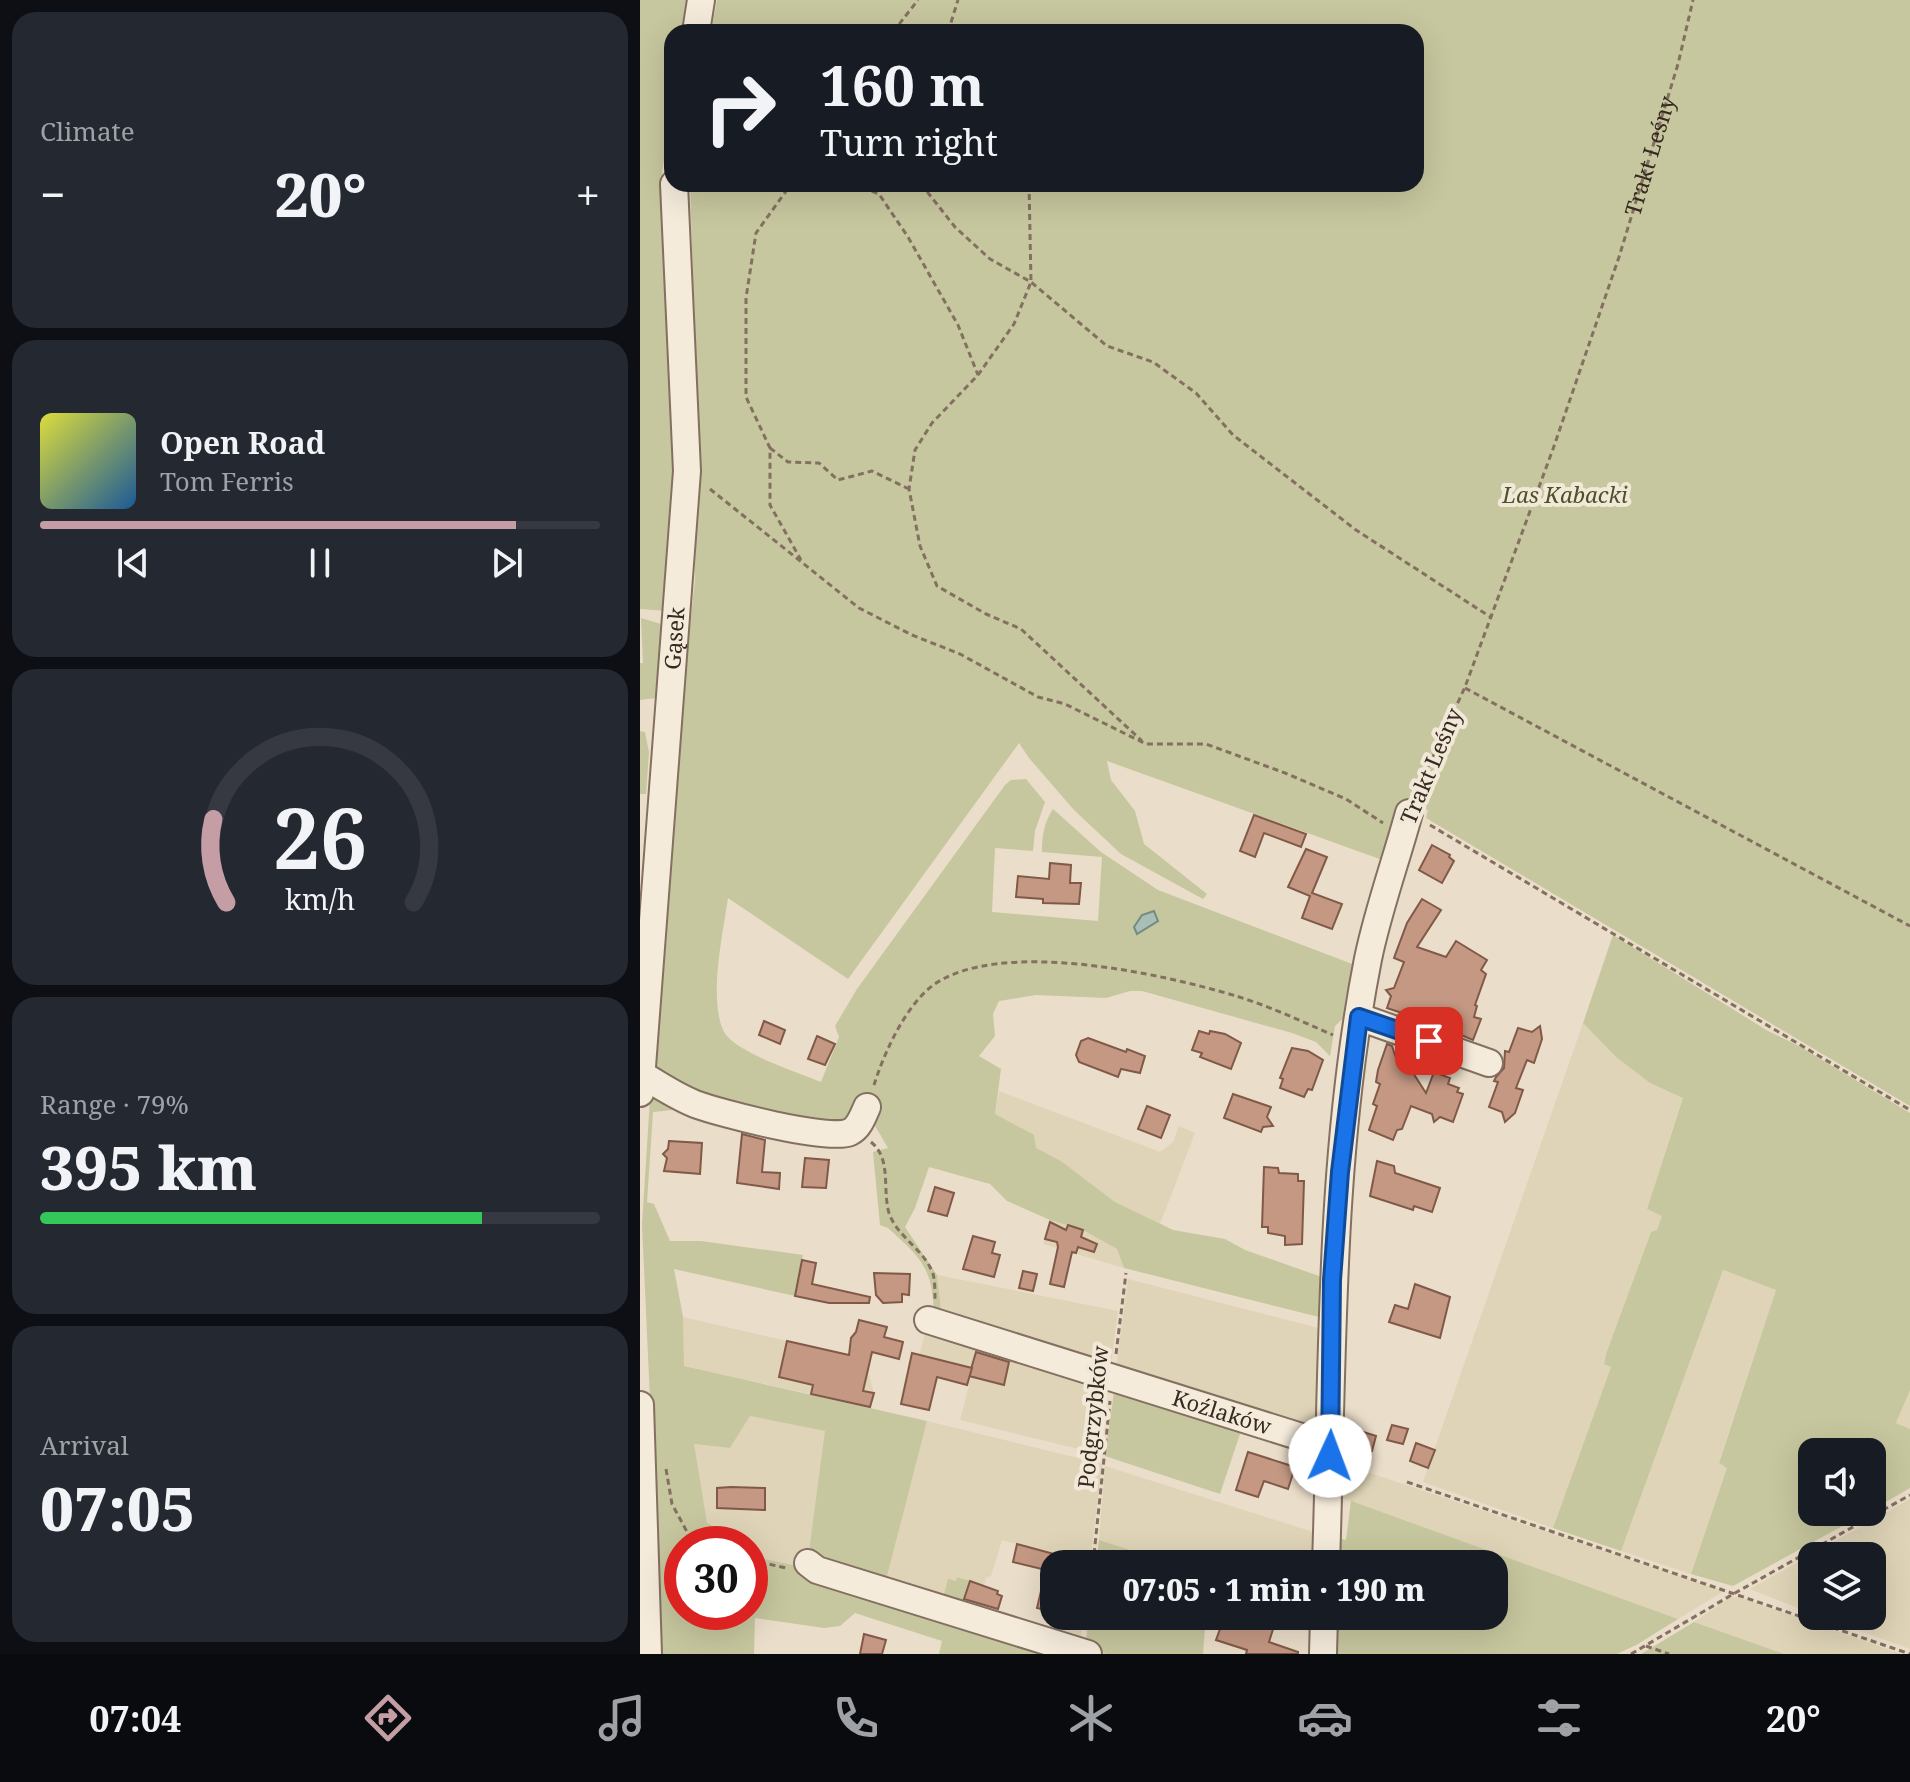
<!DOCTYPE html>
<html lang="en">
<head>
<meta charset="utf-8">
<style>
	body { margin:0; font-family:"Noto Serif",serif; background:#242831; color:#f1f3f6; height:100vh; display:flex; flex-direction:column; font-size:30px; white-space:nowrap }
	* { box-sizing:border-box; margin:0 }
	p { font-size:26px; color:#9ea1a6 }
	.icon { flex:none; width:44px; height:44px; fill:none; stroke:currentColor; stroke-width:2; stroke-linecap:round; stroke-linejoin:round }
	.map { position:relative; flex:1; overflow:hidden }
	.drawer { display:flex; flex-direction:column; gap:12px; padding:12px; background:#0d0f14; width:640px }
	.drawer>* { flex:none }
	.banner { position:absolute; left:24px; top:24px; width:760px; height:168px; border-radius:24px; box-shadow:0 8px 32px #0002; background:#171b24; color:#f1f3f6; overflow:hidden }
	.buttons { position:absolute; left:1158px; top:1438px; display:grid; gap:16px }
	.buttons a { display:grid; place-items:center; width:88px; height:88px; border-radius:16px; background:#171b24; box-shadow:0 8px 32px #0002; font-size:40px }
	.speed { position:absolute; left:24px; top:1526px; display:flex; gap:16px; font-size:40px; font-weight:700; text-align:center }
	.speed>* { display:grid; place-content:center; width:104px; height:104px; border-radius:50%; background:#171b24; box-shadow:0 8px 32px #0002; line-height:1 }
	.speed .limit { border:12px solid #d22; background:#fff; color:#111 }
	.pin { position:absolute; display:grid; place-items:center; width:68px; height:68px; color:#fff; margin:-34px; border-radius:16px; box-shadow:0 4px 12px #0006 }
	.me { position:absolute; width:88px; margin:-44px; rotate:2deg; stroke-linejoin:round; filter:drop-shadow(0 0 6px #0008) }
	.turn { display:flex; align-items:center; gap:28px; height:168px; padding:0 24px; font-size:36px }
	.turn .icon { width:104px; height:104px; stroke-width:2.5 }
	.turn b { display:block; font-size:56px; line-height:68px }
	.big { font-size:60px; font-weight:800; line-height:1.1 }
	.drawer .card { flex:1; display:flex; flex-direction:column; justify-content:center; gap:12px; min-width:0; padding:0 28px; border-radius:24px; background:#242831 }
	.drawer .dial { align-items:center; gap:0 }
	.dial svg { height:208px; overflow:visible; fill:none; stroke:#363941; stroke-width:7; stroke-linecap:round; text-anchor:middle }
	.dial text { fill:#f1f3f6; stroke:none }
	.song { display:flex; align-items:center; gap:24px }
	.cover { width:96px; height:96px; border-radius:12px; background:linear-gradient(135deg,hsl(60 70% 55%),hsl(210 70% 35%)) }
	.played { height:8px; border-radius:4px; background:linear-gradient(90deg,#c49ea4 85%,#363941 85%) }
	.keys { display:flex; justify-content:space-around; direction:ltr }
	.heat { display:flex; justify-content:space-between; align-items:center; font-size:44px; direction:ltr }
	.charge { height:12px; border-radius:6px; background:linear-gradient(90deg,#34c759 79%,#363941 0) }
	.trip { position:absolute; left:400px; top:1550px; width:468px; height:80px; border-radius:24px; background:#171b24; box-shadow:0 8px 32px #0002; font-weight:800; line-height:80px; text-align:center }
	.tab-bar { display:flex; height:128px; justify-content:space-around; align-items:center; background:#090b0e; color:#9ea1a6 }
	.tab-bar .icon { width:56px; height:56px }
	.tab-bar .active { color:#c49ea4 }
	.tab-bar b { font-size:36px; color:#f1f3f6 }
	main { display:flex; flex:1; min-height:0 }
	.map>svg:first-child { display:block }
	.farmland { fill:#dfd4b7 }
	.green { fill:#c6c79e }
	.water { fill:#a9bfb6; stroke:#718c83; stroke-width:2 }
	.building { fill:#c49883; stroke:#815948; stroke-width:2 }
	.lines { fill:none; stroke-linecap:round; stroke-linejoin:round }
	.minor-casing { stroke:#847060; stroke-width:30 }
	.path { stroke:#847060; stroke-width:3; stroke-dasharray:6 4; stroke-linecap:butt }
	.minor { stroke:#f5ebdb; stroke-width:26 }
	.route-casing { stroke:#114b97; stroke-width:20 }
	.route { stroke:#1a73e8; stroke-width:14 }
	.labels { text-anchor:middle; stroke-width:8; stroke-linejoin:round; paint-order:stroke }
	.street-label { font-size:22px; fill:#362a21; stroke:#f2e8d8 }
	.park-label { font-size:22px; font-style:italic; fill:#4b512a; stroke:#f2e8d8 }
</style>
</head>
<body>
<main>
<section class="drawer">
<div class="card"><p>Climate</p>
<div class="heat"><a>−</a><b class="big">20°</b><a>+</a></div>
</div>
<div class="card">
<div class="song"><i class="cover"></i><div><b>Open Road</b><p>Tom Ferris</p></div></div>
<div class="played"></div>
<div class="keys"><svg class="icon" aria-label="previous" viewBox="0 0 24 24"><path d="M18 5L8 12l10 7zM5 5v14"/></svg><svg class="icon" aria-label="pause" viewBox="0 0 24 24"><path d="M8 5v14M16 5v14"/></svg><svg class="icon" aria-label="next" viewBox="0 0 24 24"><path d="M6 5l10 7-10 7zM19 5v14"/></svg></div>
</div>
<div class="card dial"><svg viewBox="0 0 100 80">
<path d="M14 69A42 42 0 1 1 86 69"/>
<path d="M14 69A42 42 0 0 1 9 37" stroke="#c49ea4"/>
<text x="50" y="56" font-size="32" font-weight="700">26</text>
<text x="50" y="72" font-size="11">km/h</text>
</svg></div>
<div class="card"><p>Range · 79%</p><b class="big">395 km</b><div class="charge"></div></div>
<div class="card"><p>Arrival</p><b class="big">07:05</b></div>
</section>
<div class="map">
<svg width="1270" height="1654" viewBox="0 0 1270 1654">
	<rect width="100%" height="100%" fill="#eaddc9"/>
	<!-- farmland -->
	<g class="farmland">
		<polygon points="943,1023 976,1057 1010,1083 1043,1097 1007,1209 1023,1216 1017,1230 1011,1232 966,1354 964,1364 971,1367 913,1528 783,1482"/>
		<polygon points="359,1091 520,1152 533,1142 539,1126 555,1133 520,1224 475,1202 421,1161 395,1148 355,1114"/>
		<polygon points="410,1220 443,1230 477,1249 484,1268 403,1244"/>
		<polygon points="1082,1270 1136,1290 1079,1462 1087,1468 1051,1574 981,1551"/>
		<polygon points="297,1275 478,1311 470,1370 302,1319"/>
		<polygon points="488,1279 686,1330 683,1435 475,1375"/>
		<polygon points="43,1317 230,1360 228,1372 234,1393 230,1407 44,1366"/>
		<polygon points="287,1325 469,1383 459,1454 320,1420 329,1386 275,1372"/>
		<polygon points="1270,1390 1270,1429 1256,1423"/>
		<polygon points="110,1416 186,1431 167,1568 110,1556 110,1544 84,1544 67,1524 53,1444 90,1448"/>
		<polygon points="287,1421 462,1464 450,1564 422,1564 423,1556 362,1540 351,1576 346,1578 344,1586 318,1577 301,1606 244,1588"/>
		<polygon points="700,1463 1084,1591 1038,1619 696,1496"/>
		<polygon points="465,1466 670,1531 679,1537 678,1564 535,1564 459,1540"/>
		<polygon points="1270,1499 1270,1649 1179,1616 1232,1616 1232,1556 1172,1556 1172,1614 1110,1589"/>
		<polygon points="1100,1597 1261,1654 1144,1654 1054,1622 1089,1598"/>
		<polygon points="414,1605 414,1616 443,1616 440,1647 407,1638"/>
	</g>
	<!-- green -->
	<g class="green">
		<polygon points="0,0 49,0 44,32 32,32 32,110 22,173 26,211 36,500 28,611 0,609"/>
		<path d="M77,0H1270V1106L786,818L788,810L764,805L748,862L467,761L471,780L495,811L504,844L567,894L563,899L481,854L434,810L389,758L379,743L208,979L88,898C83,933 68,1000 84,1032C95,1052 159,1073 181,1082L199,1037L195,1026L217,989L365,785L371,780L386,779L405,802L395,831L393,851L355,848L352,912L458,921L462,857L402,852C402,835 404,823 413,809L461,852L518,890L715,965L710,1012L695,1026L690,1056L676,1042L652,1033L502,991H490L466,998L396,995L359,1001L353,1014L355,1036L339,1056L361,1069L355,1114L394,1135L396,1148L421,1161L475,1202L533,1230L585,1239L605,1250L682,1277L679,1317L484,1268L477,1249L443,1230L410,1220L367,1201L350,1184L289,1167L275,1208L265,1227L297,1275L302,1319L294,1315C293,1268 281,1258 248,1228L240,1225L233,1152L248,1148L234,1124L233,1113L194,1123L99,1112L15,1077L16,1026L42,697L55,581L56,387L50,184H776V32H71Z"/>
		<polygon points="1,618 21,624 25,631 16,698 0,700 0,663 3,663"/>
		<polygon points="0,731 5,732 9,752 6,794 0,794"/>
		<polygon points="973,935 1128,1031 1159,1046 1270,1113 1270,1390 1256,1423 1270,1429 1270,1488 1232,1510 1232,1452 1172,1452 1172,1512 1228,1512 1093,1586 1051,1574 1087,1468 1079,1463 1136,1290 1083,1270 981,1551 913,1528 971,1367 964,1364 966,1354 1011,1232 1017,1230 1022,1216 1007,1209 1043,1098 1010,1083 976,1057 943,1023"/>
		<polygon points="14,1095 43,1109 13,1112 7,1202 14,1204 30,1241 61,1241 163,1255 155,1296 34,1269 43,1317 44,1366 287,1421 244,1588 168,1559 185,1431 110,1416 90,1448 54,1444 67,1523 71,1525 73,1532 84,1544 42,1544 42,1612 110,1612 110,1556 167,1568 426,1654 299,1654 302,1641 215,1613 200,1626 184,1628 115,1618 114,1654 17,1654 18,1575 2,1224 10,1099"/>
		<polygon points="475,1385 601,1431 580,1494 465,1456"/>
		<polygon points="711,1501 1038,1619 998,1644 977,1654 689,1654 689,1616 854,1616 854,1564 692,1564 694,1537 706,1540"/>
		<polygon points="459,1540 535,1564 456,1564"/>
		<polygon points="317,1577 330,1581 321,1612 301,1606 308,1579 316,1581"/>
		<polygon points="449,1616 566,1616 563,1654 466,1654 445,1647"/>
		<polygon points="1054,1622 1144,1654 1001,1654"/>
	</g>
	<!-- water -->
	<polygon class="water" points="514,911 518,921 497,934 494,927 502,915"/>
	<!-- building -->
	<g class="building">
		<polygon points="614,815 666,834 661,847 624,833 615,857 600,851"/>
		<polygon points="792,845 810,855 809,857 814,861 802,883 779,870"/>
		<polygon points="666,849 687,857 672,893 702,904 692,929 662,918 670,896 648,887"/>
		<polygon points="410,863 431,865 430,883 441,883 439,904 403,903 403,899 376,897 378,876 409,879"/>
		<polygon points="782,899 801,910 777,947 806,957 816,941 847,960 841,970 846,974 835,1005 837,1006 834,1017 841,1019 833,1040 802,1027 803,1023 772,1013 771,1016 747,1008 751,996 746,990 754,988 764,962 754,958 767,923"/>
		<polygon points="124,1021 145,1030 140,1044 119,1035"/>
		<polygon points="900,1026 902,1039 894,1063 887,1060 876,1088 883,1090 875,1113 865,1122 862,1112 849,1107 858,1082 854,1081 856,1077 864,1068 865,1051 869,1052 878,1028 892,1032"/>
		<polygon points="559,1031 569,1034 570,1031 585,1034 601,1043 591,1069 560,1057 562,1053 552,1050"/>
		<polygon points="177,1036 195,1044 185,1065 168,1059"/>
		<polygon points="448,1038 486,1052 487,1049 505,1056 500,1073 481,1069 478,1077 439,1062 436,1055 441,1041"/>
		<polygon points="747,1044 752,1046 756,1058 766,1062 786,1093 794,1072 810,1078 808,1084 819,1088 817,1092 823,1094 813,1122 800,1117 794,1122 792,1114 771,1106 762,1129 757,1130 753,1140 729,1130 737,1106 733,1104 740,1084 736,1082 738,1070"/>
		<polygon points="652,1048 668,1051 683,1060 672,1090 668,1089 664,1097 640,1088 643,1079 640,1078"/>
		<polygon points="593,1094 631,1107 627,1117 633,1126 623,1127 621,1132 584,1118"/>
		<polygon points="507,1106 530,1115 521,1138 498,1129"/>
		<polygon points="102,1134 125,1140 122,1172 140,1173 139,1189 97,1183"/>
		<polygon points="29,1141 62,1143 60,1174 24,1171 27,1158 23,1154 28,1149"/>
		<polygon points="165,1158 189,1160 186,1188 162,1187"/>
		<polygon points="737,1161 754,1166 755,1173 800,1188 792,1212 774,1206 773,1210 730,1196"/>
		<polygon points="624,1167 638,1168 639,1173 658,1174 658,1181 664,1181 662,1244 645,1245 645,1236 628,1233 628,1227 622,1227"/>
		<polygon points="295,1187 314,1193 307,1216 288,1211"/>
		<polygon points="410,1222 426,1230 428,1225 443,1230 441,1237 457,1244 454,1252 438,1247 436,1253 432,1252 424,1287 410,1284 418,1247 417,1242 405,1239"/>
		<polygon points="333,1236 355,1242 352,1253 360,1255 354,1277 323,1269"/>
		<polygon points="162,1260 176,1263 172,1284 230,1297 229,1303 189,1303 155,1296"/>
		<polygon points="383,1271 397,1274 393,1291 379,1288"/>
		<polygon points="234,1273 270,1274 269,1295 262,1294 262,1302 243,1303 236,1295"/>
		<polygon points="775,1284 810,1297 800,1338 749,1322 755,1305 768,1309"/>
		<polygon points="219,1320 247,1327 244,1337 263,1342 259,1359 232,1352 223,1391 234,1393 230,1407 171,1394 173,1385 139,1377 147,1341 209,1355 211,1338 216,1332"/>
		<polygon points="336,1352 369,1362 364,1385 329,1376"/>
		<polygon points="272,1353 332,1368 327,1385 297,1377 289,1410 261,1404"/>
		<polygon points="752,1425 768,1429 763,1444 747,1440"/>
		<polygon points="717,1430 736,1436 732,1451 713,1445"/>
		<polygon points="776,1443 795,1450 788,1468 770,1461"/>
		<polygon points="608,1452 655,1467 648,1489 624,1481 618,1497 596,1490"/>
		<polygon points="91,1487 125,1488 125,1510 77,1508 77,1488"/>
		<polygon points="377,1544 414,1554 414,1612 397,1608 406,1570 373,1562"/>
		<polygon points="330,1581 358,1591 357,1594 362,1596 358,1609 324,1599"/>
		<polygon points="611,1618 634,1626 629,1642 658,1652 658,1654 606,1654 607,1650 576,1640 583,1621 608,1629"/>
		<polygon points="224,1634 246,1640 242,1654 220,1654"/>
	</g>
	<g class="lines">
		<!-- minor casing -->
		<g class="minor-casing">
			<g id="minor">
				<polyline points="56,32 61,0"/>
				<polyline points="719,1017 849,1063"/>
				<path d="M1,1074C19,1085 35,1096 55,1104C79,1113 190,1142 210,1132C219,1128 223,1116 227,1107"/>
				<path id="s2" d="M0,1093L47,471L34,184"/>
				<path id="s3" d="M288,1320L690,1446"/>
				<polyline points="0,1405 8,1654"/>
				<polyline points="168,1563 177,1570 448,1654"/>
				<path d="M686,1564C693,1362 689,1158 728,959C738,910 756,861 769,813"/>
				<polyline points="683,1654 684,1616"/>
			</g>
		</g>
		<!-- path -->
		<g class="path">
			<polyline points="253,32 278,0"/>
			<polyline points="308,32 318,0"/>
			<polyline points="156,184 149,187 116,233 106,298 106,397 130,448 130,505 161,560"/>
			<polyline points="213,184 239,194 268,237 318,325 338,375"/>
			<polyline points="281,184 315,227 350,259 391,282 467,346 513,362 556,393 593,435 716,530 852,618"/>
			<polyline points="389,184 391,282 374,324 338,375 292,423 275,450 269,489 280,546 297,586 346,614 381,629 502,741"/>
			<polyline points="130,448 148,462 179,463 198,480 232,471 269,489"/>
			<polyline points="70,489 219,608 272,635 320,654 398,697 425,704 506,744 566,744 645,773 706,799 743,823"/>
			<polyline points="825,688 1270,926"/>
			<path id="s1" d="M776,794L825,687L913,449L979,257L1038,64L1053,0"/>
			<polyline points="790,825 1270,1110"/>
			<path d="M234,1085C244,1053 265,1007 292,986C358,937 523,974 596,996C629,1006 661,1021 693,1035"/>
			<path d="M231,1142C252,1159 242,1189 249,1213C257,1237 285,1250 293,1274C295,1281 295,1291 295,1299"/>
			<polyline points="476,1354 486,1273"/>
			<polyline points="26,1469 32,1504 53,1543 57,1544"/>
			<polyline points="767,1482 1270,1654"/>
			<polyline points="110,1560 146,1568"/>
			<polyline points="453,1564 470,1401"/>
			<polyline points="445,1630 447,1616"/>
			<polyline points="1006,1646 1029,1654"/>
			<polyline points="991,1654 1095,1593 1270,1495"/>
		</g>
		<!-- minor -->
		<use href="#minor" class="minor"/>
	</g>
	<g class="lines">
		<!-- route casing -->
		<g class="route-casing">
			<polyline id="route" points="690,1456 692,1280 700,1172 719,1017 789,1041"/>
		</g>
		<!-- route -->
		<use href="#route" class="route"/>
	</g>
	<g class="labels">
		<!-- street labels -->
		<g class="street-label">
			<text dy="8" stroke="none"><textPath href="#s1" startOffset="680">Trakt Leśny</textPath></text>
			<text dy="8" stroke="none"><textPath href="#s2" startOffset="456">Gąsek</textPath></text>
			<text transform="translate(791 766) rotate(-67)" y="8">Trakt Leśny</text>
			<text dy="8" stroke="none"><textPath href="#s3" startOffset="308">Koźlaków</textPath></text>
			<text transform="translate(453 1417) rotate(-84)" y="8">Podgrzybków</text>
		</g>
		<!-- park labels -->
		<g class="park-label">
			<text x="925" y="503">Las Kabacki</text>
		</g>
	</g>
</svg>
<div class="buttons">
<a><svg class="icon" aria-label="sound" viewBox="0 0 24 24"><path d="M4 9h4l5-4v14l-5-4H4zM17 9q2 3 0 6"/></svg></a>
<a><svg class="icon" aria-label="layers" viewBox="0 0 24 24"><path d="M12 4l9 5-9 5-9-5zM3 14l9 5 9-5"/></svg></a>
</div>
<div class="speed"><div class="limit">30</div></div>
<div class="pin" style="left:789px;top:1041px;background:#d93025"><svg class="icon" aria-label="arrive" viewBox="0 0 24 24"><path d="M6 21V4h12l-3 4 3 4H6"/></svg></div>
<svg class="me" style="left:690px;top:1456px" viewBox="-20 -20 40 40"><circle r="19" fill="#fff"/><path d="M0-13L10 11 0 6-10 11z" fill="#1a73e8"/></svg>
<div class="trip">07:05 · 1 min · 190 m</div>
<div class="banner">
<div class="turn"><svg class="icon" aria-label="right" viewBox="0 0 24 24"><path d="M7 20v-9h11M14 6l5 5-5 5"/></svg><div><b>160 m</b>Turn right</div></div>
</div>
</div>
</main>
<nav class="tab-bar">
<b>07:04</b>
<svg class="icon active" aria-label="directions" viewBox="0 0 24 24"><path d="M12 3l9 9-9 9-9-9zM9 14v-3h6M13 9l2 2-2 2"/></svg>
<svg class="icon" aria-label="music" viewBox="0 0 24 24"><path d="M9 18V5l10-2v13"/><circle cx="6" cy="18" r="3"/><circle cx="16" cy="16" r="3"/></svg>
<svg class="icon" aria-label="phone" viewBox="0 0 24 24"><path d="M5 4h4l2 5-3 2q2 4 5 5l2-3 5 2v4C11 20 4 13 5 4z"/></svg>
<svg class="icon" aria-label="climate" viewBox="0 0 24 24"><path d="M12 3v18M4 7l16 10M4 17L20 7"/></svg>
<svg class="icon" aria-label="car" viewBox="0 0 24 24"><path d="M5 17H2v-5l4-1 3-4h7l3 4 3 1v5h-3M9 17h6M6 11h13"/><circle cx="7" cy="17" r="2"/><circle cx="17" cy="17" r="2"/></svg>
<svg class="icon" aria-label="filters" viewBox="0 0 24 24"><path d="M4 7h16M4 17h16"/><circle cx="9" cy="7" r="2"/><circle cx="15" cy="17" r="2"/></svg>
<b>20°</b>
</nav>
</body>
</html>
